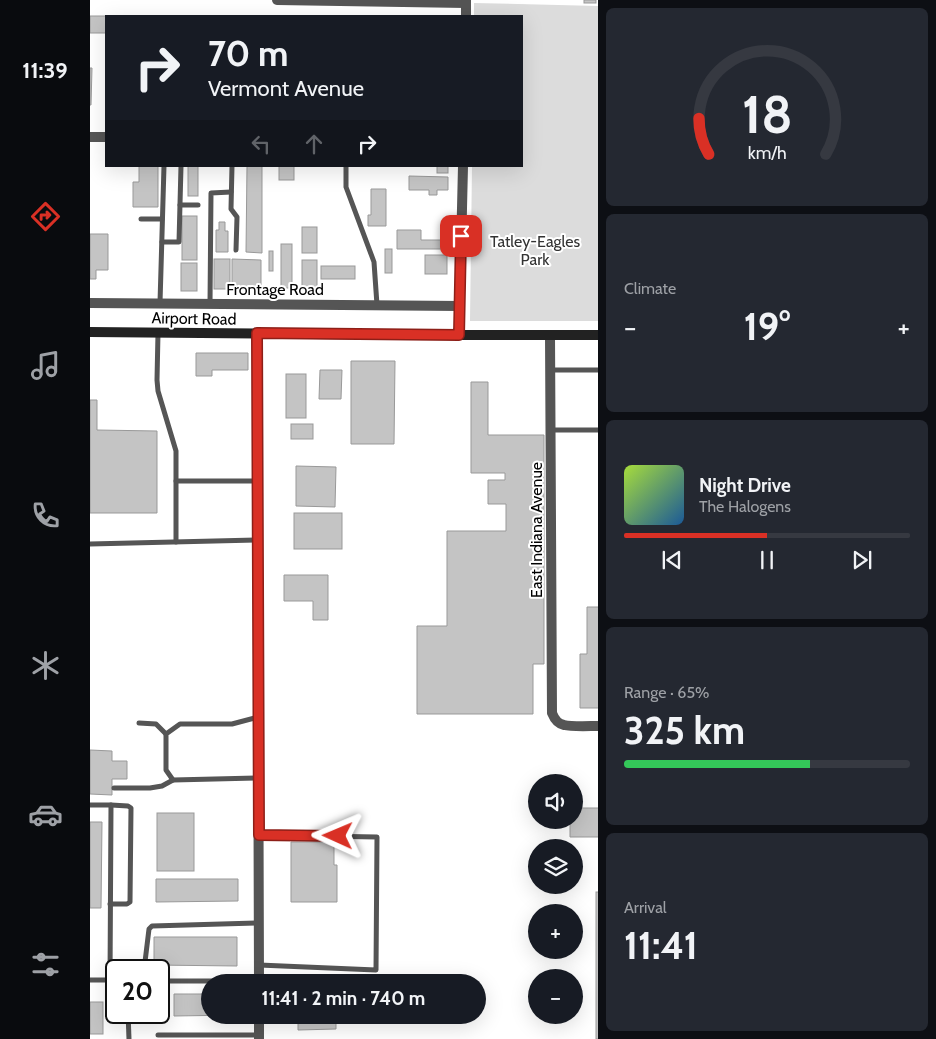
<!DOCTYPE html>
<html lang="en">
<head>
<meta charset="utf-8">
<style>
	body { margin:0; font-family:Cabin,sans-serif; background:#242831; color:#f1f3f6; height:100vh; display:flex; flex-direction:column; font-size:19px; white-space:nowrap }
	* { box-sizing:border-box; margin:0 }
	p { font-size:16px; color:#9ea1a6 }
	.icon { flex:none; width:28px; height:28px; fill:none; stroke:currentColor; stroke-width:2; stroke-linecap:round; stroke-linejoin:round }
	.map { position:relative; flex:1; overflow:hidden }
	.drawer { display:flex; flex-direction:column; gap:8px; padding:8px; background:#0d0f14; width:338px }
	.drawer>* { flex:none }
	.top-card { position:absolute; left:15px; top:15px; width:418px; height:152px; border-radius:0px; box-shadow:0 5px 20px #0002; background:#171b24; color:#f1f3f6; overflow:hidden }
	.tools { position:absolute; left:438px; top:774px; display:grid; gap:10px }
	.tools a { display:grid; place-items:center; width:55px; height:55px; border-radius:50%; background:#171b24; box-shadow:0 5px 20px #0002; font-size:25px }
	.speed { position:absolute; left:15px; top:959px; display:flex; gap:10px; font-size:25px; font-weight:700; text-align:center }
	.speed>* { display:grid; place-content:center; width:65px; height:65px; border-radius:50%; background:#171b24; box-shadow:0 5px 20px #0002; line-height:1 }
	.speed .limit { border:2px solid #111; border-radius:8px; background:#fff; color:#111 }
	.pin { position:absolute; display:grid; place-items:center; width:42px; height:42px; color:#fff; margin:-21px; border-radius:10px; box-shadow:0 2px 8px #0006 }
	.me { position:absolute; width:55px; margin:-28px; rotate:271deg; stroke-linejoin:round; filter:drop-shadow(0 0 4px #0008) }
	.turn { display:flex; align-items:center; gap:18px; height:105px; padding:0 20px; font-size:22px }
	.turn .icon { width:65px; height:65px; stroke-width:2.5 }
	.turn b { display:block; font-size:35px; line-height:42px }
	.lanes { display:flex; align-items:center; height:48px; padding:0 20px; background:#0003; justify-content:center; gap:25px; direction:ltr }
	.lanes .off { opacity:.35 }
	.big { font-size:38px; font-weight:700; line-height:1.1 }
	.drawer .card { flex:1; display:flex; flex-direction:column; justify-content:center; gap:8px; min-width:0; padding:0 18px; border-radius:8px; background:#242831 }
	.drawer .dial { align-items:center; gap:0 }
	.dial svg { height:130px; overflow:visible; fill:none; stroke:#363941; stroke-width:7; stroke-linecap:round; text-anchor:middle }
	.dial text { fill:#f1f3f6; stroke:none }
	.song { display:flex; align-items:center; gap:15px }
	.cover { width:60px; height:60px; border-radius:8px; background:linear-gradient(135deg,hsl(80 70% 55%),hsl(210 70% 35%)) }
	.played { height:5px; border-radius:2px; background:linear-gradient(90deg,#d93025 50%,#363941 50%) }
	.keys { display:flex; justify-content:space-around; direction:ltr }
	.heat { display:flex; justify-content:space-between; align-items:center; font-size:28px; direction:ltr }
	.charge { height:8px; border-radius:4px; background:linear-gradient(90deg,#34c759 65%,#363941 0) }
	.trip { position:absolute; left:111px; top:974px; width:285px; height:50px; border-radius:25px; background:#171b24; box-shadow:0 5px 20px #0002; font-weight:700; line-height:50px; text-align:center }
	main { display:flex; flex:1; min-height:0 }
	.menu { display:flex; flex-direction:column; width:90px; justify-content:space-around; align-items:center; background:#090b0e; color:#9ea1a6 }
	.menu .icon { width:35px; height:35px }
	.menu .current { color:#d93025 }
	.menu b { font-size:22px; color:#f1f3f6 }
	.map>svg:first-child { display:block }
	.green { fill:#dcdcdc }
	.building { fill:#c4c4c4; stroke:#999 }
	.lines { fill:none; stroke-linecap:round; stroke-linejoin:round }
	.service { stroke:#555; stroke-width:5 }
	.minor { stroke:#555; stroke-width:10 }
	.secondary { stroke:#222; stroke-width:10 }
	.route-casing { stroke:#8d1f18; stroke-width:12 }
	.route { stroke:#d93025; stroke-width:9 }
	.labels { text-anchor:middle; stroke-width:4; stroke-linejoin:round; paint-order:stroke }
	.park-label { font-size:16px; fill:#333; stroke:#fff }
	.street-label { font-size:16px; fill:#000; stroke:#fff }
</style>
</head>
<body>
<main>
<nav class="menu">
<b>11:39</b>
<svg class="icon current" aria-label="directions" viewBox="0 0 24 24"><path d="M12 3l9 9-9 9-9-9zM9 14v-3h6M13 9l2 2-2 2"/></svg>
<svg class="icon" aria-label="music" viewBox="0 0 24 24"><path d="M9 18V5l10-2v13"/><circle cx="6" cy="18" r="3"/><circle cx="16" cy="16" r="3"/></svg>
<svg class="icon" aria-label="phone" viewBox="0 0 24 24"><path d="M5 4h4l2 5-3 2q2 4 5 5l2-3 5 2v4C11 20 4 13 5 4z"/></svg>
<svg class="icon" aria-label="climate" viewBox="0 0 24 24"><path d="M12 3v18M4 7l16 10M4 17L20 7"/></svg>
<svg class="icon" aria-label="car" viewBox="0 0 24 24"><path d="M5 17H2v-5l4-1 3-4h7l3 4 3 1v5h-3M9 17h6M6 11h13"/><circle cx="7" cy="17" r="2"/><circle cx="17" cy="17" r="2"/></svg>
<svg class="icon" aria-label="filters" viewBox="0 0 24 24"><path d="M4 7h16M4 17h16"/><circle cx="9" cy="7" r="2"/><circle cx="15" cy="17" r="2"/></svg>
</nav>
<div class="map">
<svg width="509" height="1039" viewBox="0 0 509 1039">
	<rect width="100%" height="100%" fill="#fff"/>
	<!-- green -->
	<polygon class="green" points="384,3 508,6 508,321 380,321 382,166 431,166 431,16 384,16"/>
	<!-- building -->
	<g class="building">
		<rect x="494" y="0" width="12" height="3"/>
		<rect x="0" y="16" width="16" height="17"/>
		<polygon points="0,68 2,68 1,105 0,105"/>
		<polygon points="49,166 68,166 68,207 43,207 43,182 49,182"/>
		<rect x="98" y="166" width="10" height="30"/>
		<polygon points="157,166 172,166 172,253 156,252"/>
		<rect x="189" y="166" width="15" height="14"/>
		<rect x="347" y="166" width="11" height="7"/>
		<polygon points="319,176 358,177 358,190 347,190 347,195 339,195 339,190 319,190"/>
		<polygon points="281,189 296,189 296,226 278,226 278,215 281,215"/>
		<rect x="92" y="216" width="15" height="44"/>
		<polygon points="129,222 135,222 135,231 138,231 138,252 126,252 126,230 129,230"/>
		<rect x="212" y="227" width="15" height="26"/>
		<polygon points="307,230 331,230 331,240 352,240 352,249 307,249"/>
		<polygon points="0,234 18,234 18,270 6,270 6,279 0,279"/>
		<rect x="191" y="244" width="11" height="44"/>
		<rect x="295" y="249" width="7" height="24"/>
		<rect x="179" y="251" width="4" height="20"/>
		<rect x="335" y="255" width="22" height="19"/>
		<rect x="124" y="259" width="16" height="30"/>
		<polygon points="142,259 171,260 171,288 156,288 156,287 142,286"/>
		<rect x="212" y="260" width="15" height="28"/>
		<rect x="91" y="263" width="16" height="28"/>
		<rect x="231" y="266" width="34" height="13"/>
		<polygon points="106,353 158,353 158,370 122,370 122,376 106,376"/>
		<polygon points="261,361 305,361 304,444 261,444"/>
		<polygon points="230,370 252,370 251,399 229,399"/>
		<rect x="196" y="374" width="20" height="44"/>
		<polygon points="381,382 398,382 398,435 454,435 454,664 443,664 443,714 327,714 327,626 357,626 357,531 416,531 416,504 398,504 398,480 415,480 415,473 381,473"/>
		<polygon points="0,400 7,400 7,430 67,431 67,513 0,513"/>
		<rect x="201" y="424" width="22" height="15"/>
		<polygon points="206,466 246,467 245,507 206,506"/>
		<rect x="204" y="513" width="48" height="36"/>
		<polygon points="194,575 238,575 238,620 223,620 223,601 194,601"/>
		<polygon points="497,607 509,607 509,708 490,708 490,654 497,654"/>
		<polygon points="0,750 22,751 22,761 37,761 37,779 22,779 22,795 0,794"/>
		<polygon points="484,808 509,808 509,837 480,837 480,820 484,820"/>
		<rect x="67" y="813" width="37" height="58"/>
		<polygon points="0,822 12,822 11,908 0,908"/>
		<polygon points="201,842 244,842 244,865 247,865 247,902 201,902"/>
		<polygon points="66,879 148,879 148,901 66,902"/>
		<rect x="506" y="892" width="3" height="147"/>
		<polygon points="64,937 147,937 147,966 64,965"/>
		<polygon points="84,994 120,994 120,1015 149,1015 84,1016"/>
		<rect x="0" y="1002" width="13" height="32"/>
		<polygon points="208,1015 246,1015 246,1029 208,1030"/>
	</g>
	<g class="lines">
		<!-- service -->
		<g class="service">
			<polyline points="142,166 141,209 147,217 146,250"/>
			<polyline points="256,166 256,187 284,262 287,305"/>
			<polyline points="90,205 108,205"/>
			<polyline points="51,219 72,219"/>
			<polyline points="72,242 89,242 91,166"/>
			<polyline points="70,303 74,166"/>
			<polyline points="120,304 121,193 141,192"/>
			<polyline points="68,333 67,380 68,391 86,451 86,542"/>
			<polyline points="460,370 509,370"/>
			<polyline points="461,430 509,430"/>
			<polyline points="86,481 167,481"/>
			<polyline points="0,544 168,540"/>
			<polyline points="168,717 142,724 90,724 76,734 76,770 83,780 169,778"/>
			<polyline points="49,723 66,724 76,734"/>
			<polyline points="24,788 60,788 72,786 83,780"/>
			<polyline points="0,805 21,805 20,980"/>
			<polyline points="20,904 37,904 40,902 41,808 38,806 21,805"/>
			<polyline points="169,965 286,970 287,837 169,835"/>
			<polyline points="54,970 59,929 62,926 168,923"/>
			<polyline points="0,980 26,980"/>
			<polyline points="69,981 169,981"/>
			<polyline points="38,1012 39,1039"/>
			<polyline points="68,1035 169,1035"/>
		</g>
		<!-- minor -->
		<g class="minor">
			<polyline points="187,0 376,3"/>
			<polyline points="376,16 376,0"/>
			<polyline points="0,137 16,137"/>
			<polyline points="0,303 370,306"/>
			<polyline points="167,333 169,982"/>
			<polyline points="369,335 373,166"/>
			<path d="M460,335L462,713C464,718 468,724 474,725C482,727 499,726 509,726"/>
			<polyline points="169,1039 169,1015"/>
		</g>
		<!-- secondary -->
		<polyline class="secondary" points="0,332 341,335 509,335"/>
	</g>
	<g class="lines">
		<!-- route casing -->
		<g class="route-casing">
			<polyline id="route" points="248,836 169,835 167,333 369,335 371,236"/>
		</g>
		<!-- route -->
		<use href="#route" class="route"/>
	</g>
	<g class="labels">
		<!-- park labels -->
		<g class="park-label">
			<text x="445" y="247">Tatley-Eagles<tspan x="445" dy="18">Park</tspan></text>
		</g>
		<!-- street labels -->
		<g class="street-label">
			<text x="185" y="295">Frontage Road</text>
			<text transform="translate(104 318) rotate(1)" y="6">Airport Road</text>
			<text transform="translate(446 530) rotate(-90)" y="6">East Indiana Avenue</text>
		</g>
	</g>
</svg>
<div class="tools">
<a><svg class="icon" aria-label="sound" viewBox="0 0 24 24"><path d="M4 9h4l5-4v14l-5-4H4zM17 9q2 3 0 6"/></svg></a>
<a><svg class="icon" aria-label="layers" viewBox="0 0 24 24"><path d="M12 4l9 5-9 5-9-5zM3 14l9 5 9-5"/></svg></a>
<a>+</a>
<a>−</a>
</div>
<div class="speed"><div class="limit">20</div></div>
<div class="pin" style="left:371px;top:236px;background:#d93025"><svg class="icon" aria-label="arrive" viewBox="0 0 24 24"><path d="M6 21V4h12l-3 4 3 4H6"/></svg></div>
<svg class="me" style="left:248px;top:836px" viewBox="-20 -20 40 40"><path d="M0-17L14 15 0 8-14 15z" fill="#d93025" stroke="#fff" stroke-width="4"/></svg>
<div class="trip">11:41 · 2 min · 740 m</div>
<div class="top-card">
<div class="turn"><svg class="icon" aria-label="right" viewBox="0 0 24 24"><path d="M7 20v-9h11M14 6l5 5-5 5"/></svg><div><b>70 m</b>Vermont Avenue</div></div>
<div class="lanes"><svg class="icon off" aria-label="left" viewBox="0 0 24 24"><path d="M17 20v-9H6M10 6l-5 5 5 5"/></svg><svg class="icon off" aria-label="ahead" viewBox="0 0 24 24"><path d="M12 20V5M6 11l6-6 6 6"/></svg><svg class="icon" aria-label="right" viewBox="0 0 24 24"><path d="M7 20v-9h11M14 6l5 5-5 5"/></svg></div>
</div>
</div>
<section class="drawer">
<div class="card dial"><svg viewBox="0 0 100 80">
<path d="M14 69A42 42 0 1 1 86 69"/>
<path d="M14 69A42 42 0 0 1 8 47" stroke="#d93025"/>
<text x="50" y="56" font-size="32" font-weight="700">18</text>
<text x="50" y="72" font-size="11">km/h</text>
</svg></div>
<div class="card"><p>Climate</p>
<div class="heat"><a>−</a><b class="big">19°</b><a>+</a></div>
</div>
<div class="card">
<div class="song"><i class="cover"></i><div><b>Night Drive</b><p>The Halogens</p></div></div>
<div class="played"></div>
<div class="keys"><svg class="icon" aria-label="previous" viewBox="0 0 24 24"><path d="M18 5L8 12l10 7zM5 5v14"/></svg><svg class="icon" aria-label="pause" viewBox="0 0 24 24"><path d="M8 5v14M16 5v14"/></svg><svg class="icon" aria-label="next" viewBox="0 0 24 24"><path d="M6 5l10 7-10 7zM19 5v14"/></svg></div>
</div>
<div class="card"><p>Range · 65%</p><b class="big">325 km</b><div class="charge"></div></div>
<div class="card"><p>Arrival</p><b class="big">11:41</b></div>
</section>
</main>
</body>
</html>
